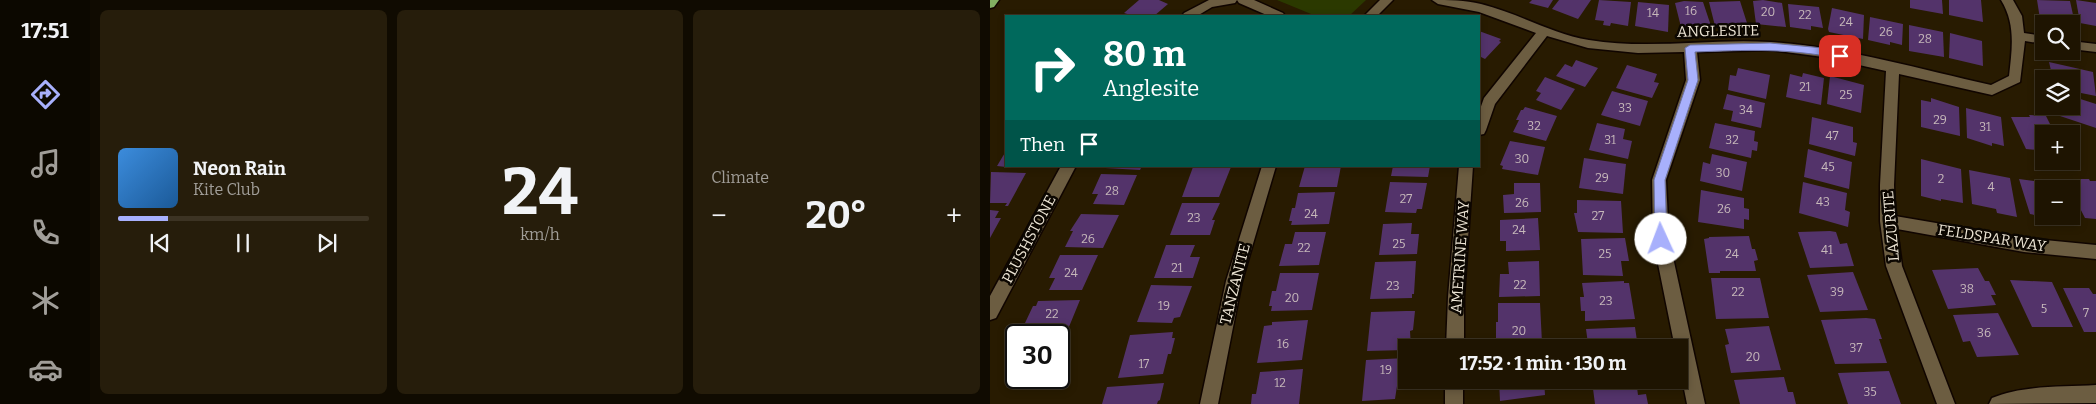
<!DOCTYPE html>
<html lang="en">
<head>
<meta charset="utf-8">
<style>
	body { margin:0; font-family:Bitter,serif; background:#261d0b; color:#f1f3f6; height:100vh; display:flex; flex-direction:column; font-size:19px; white-space:nowrap }
	* { box-sizing:border-box; margin:0 }
	p { font-size:16px; color:#a19e99 }
	.icon { flex:none; width:28px; height:28px; fill:none; stroke:currentColor; stroke-width:2; stroke-linecap:round; stroke-linejoin:round }
	.map { position:relative; flex:1; overflow:hidden }
	.details { display:flex; flex-direction:column; gap:10px; padding:10px; background:#100b01; width:900px }
	.details>* { flex:none }
	.top-card { position:absolute; left:15px; top:15px; width:475px; height:152px; border-radius:0px; box-shadow:0 2px 8px #0003,0 0 0 1px #3c3323; background:#00695c; color:#fff; overflow:hidden }
	.fabs { position:absolute; left:1045px; top:15px; display:grid; gap:10px }
	.fabs a { display:grid; place-items:center; width:45px; height:45px; border-radius:0px; background:#1e1401; box-shadow:0 2px 8px #0003,0 0 0 1px #3c3323; font-size:25px }
	.speed { position:absolute; left:15px; top:324px; display:flex; gap:10px; font-size:25px; font-weight:700; text-align:center }
	.speed>* { display:grid; place-content:center; width:65px; height:65px; border-radius:50%; background:#1e1401; box-shadow:0 2px 8px #0003,0 0 0 1px #3c3323; line-height:1 }
	.speed .limit { border:2px solid #111; border-radius:8px; background:#fff; color:#111 }
	.pin { position:absolute; display:grid; place-items:center; width:42px; height:42px; color:#fff; margin:-21px; border-radius:10px; box-shadow:0 2px 8px #0006 }
	.me { position:absolute; width:55px; margin:-28px; rotate:358deg; stroke-linejoin:round; filter:drop-shadow(0 0 4px #0008) }
	.turn { display:flex; align-items:center; gap:18px; height:105px; padding:0 15px; font-size:22px }
	.turn .icon { width:65px; height:65px; stroke-width:2.5 }
	.turn b { display:block; font-size:35px; line-height:42px }
	.then { display:flex; align-items:center; height:48px; padding:0 15px; background:#0003; gap:10px; font-size:19px }
	.big { font-size:38px; font-weight:700; line-height:1.1 }
	.details .widget { flex:1; display:flex; flex-direction:column; justify-content:center; gap:8px; min-width:0; padding:0 18px; border-radius:8px; background:#261d0b }
	.details .dial { align-items:center; gap:0 }
	.dial b { font-size:65px; line-height:1 }
	.song { display:flex; align-items:center; gap:15px }
	.cover { width:60px; height:60px; border-radius:8px; background:linear-gradient(135deg,hsl(210 70% 55%),hsl(210 70% 35%)) }
	.played { height:5px; border-radius:2px; background:linear-gradient(90deg,#a8b0fc 20%,#3c3323 20%) }
	.keys { display:flex; justify-content:space-around; direction:ltr }
	.heat { display:flex; justify-content:space-between; align-items:center; font-size:28px; direction:ltr }
	.details .tiles { flex:1; display:grid; gap:10px; grid-template-columns:repeat(3,1fr) }
	.trip { position:absolute; left:408px; top:339px; width:290px; height:50px; border-radius:0px; background:#1e1401; box-shadow:0 2px 8px #0003,0 0 0 1px #3c3323; font-weight:700; line-height:50px; text-align:center }
	main { display:flex; flex:1; min-height:0 }
	.tabs { display:flex; flex-direction:column; width:90px; justify-content:space-around; align-items:center; background:#0c0800; color:#a19e99 }
	.tabs .icon { width:35px; height:35px }
	.tabs .selected { color:#a8b0fc }
	.tabs b { font-size:22px; color:#f1f3f6 }
	.map>svg:first-child { display:block }
	.green { fill:#2b3900 }
	.building { fill:#53336a }
	.lines { fill:none; stroke-linecap:round; stroke-linejoin:round }
	.street-casing { stroke:#100500; stroke-width:3 }
	.highway-casing { stroke:#100500; stroke-width:3 }
	.street { fill:#6c5d41; fill-rule:evenodd }
	.highway { fill:#82b062; fill-rule:evenodd }
	.route { fill:#a8b0fc; stroke:#6d72a4 }
	.labels { text-anchor:middle; stroke-width:5; stroke-linejoin:round; paint-order:stroke }
	.number-label { font-size:12px; fill:#c6b8ba }
	.street-label { font-size:15px; fill:#ede5d5; stroke:#0c0701 }
</style>
</head>
<body>
<main>
<nav class="tabs">
<b>17:51</b>
<svg class="icon selected" aria-label="directions" viewBox="0 0 24 24"><path d="M12 3l9 9-9 9-9-9zM9 14v-3h6M13 9l2 2-2 2"/></svg>
<svg class="icon" aria-label="music" viewBox="0 0 24 24"><path d="M9 18V5l10-2v13"/><circle cx="6" cy="18" r="3"/><circle cx="16" cy="16" r="3"/></svg>
<svg class="icon" aria-label="phone" viewBox="0 0 24 24"><path d="M5 4h4l2 5-3 2q2 4 5 5l2-3 5 2v4C11 20 4 13 5 4z"/></svg>
<svg class="icon" aria-label="climate" viewBox="0 0 24 24"><path d="M12 3v18M4 7l16 10M4 17L20 7"/></svg>
<svg class="icon" aria-label="car" viewBox="0 0 24 24"><path d="M5 17H2v-5l4-1 3-4h7l3 4 3 1v5h-3M9 17h6M6 11h13"/><circle cx="7" cy="17" r="2"/><circle cx="17" cy="17" r="2"/></svg>
</nav>
<section class="details">
<div class="tiles">
<div class="widget">
<div class="song"><i class="cover"></i><div><b>Neon Rain</b><p>Kite Club</p></div></div>
<div class="played"></div>
<div class="keys"><svg class="icon" aria-label="previous" viewBox="0 0 24 24"><path d="M18 5L8 12l10 7zM5 5v14"/></svg><svg class="icon" aria-label="pause" viewBox="0 0 24 24"><path d="M8 5v14M16 5v14"/></svg><svg class="icon" aria-label="next" viewBox="0 0 24 24"><path d="M6 5l10 7-10 7zM19 5v14"/></svg></div>
</div>
<div class="widget dial"><b>24</b><p>km/h</p></div>
<div class="widget"><p>Climate</p>
<div class="heat"><a>−</a><b class="big">20°</b><a>+</a></div>
</div>
</div>
</section>
<div class="map">
<svg width="1106" height="404" viewBox="0 0 1106 404">
	<rect width="100%" height="100%" fill="#281b01"/>
	<!-- green -->
	<polygon class="green" points="287,0 376,0 359,16 326,16"/>
	<!-- building -->
	<g class="building">
		<polygon points="149,0 169,0 178,4 164,16 144,16 134,13"/>
		<polygon points="542,0 563,0 558,8 539,3"/>
		<polygon points="569,0 601,0 588,19 562,9"/>
		<polygon points="609,0 641,2 638,26 621,23 620,26 613,25 614,21 605,20"/>
		<polygon points="773,0 792,3 796,27 766,24 763,1"/>
		<polygon points="920,0 952,0 953,14 920,8"/>
		<polygon points="959,0 991,0 993,22 959,15"/>
		<polygon points="1047,0 1080,1 1085,24 1050,19"/>
		<polygon points="1086,0 1106,3 1106,26 1090,23"/>
		<polygon points="694,1 713,2 721,26 691,27 685,3"/>
		<polygon points="750,1 757,23 750,23 752,27 744,28 743,25 725,26 719,2"/>
		<polygon points="648,2 679,5 678,32 645,26"/>
		<polygon points="798,4 829,7 833,28 821,26 821,30 800,27"/>
		<polygon points="842,8 874,15 873,39 839,32 838,29"/>
		<polygon points="880,17 913,24 912,45 900,42 900,45 878,40"/>
		<polygon points="919,25 953,32 954,57 919,51"/>
		<polygon points="489,31 511,39 509,41 511,42 495,59 489,56"/>
		<polygon points="960,33 992,41 993,66 959,58"/>
		<polygon points="586,60 608,68 595,87 566,76 575,64 582,67"/>
		<polygon points="1059,62 1103,72 1106,96 1081,91 1081,79 1063,79"/>
		<polygon points="637,65 667,74 664,82 669,83 662,98 626,88"/>
		<polygon points="748,68 780,75 776,99 738,90 740,75 746,76"/>
		<polygon points="813,73 834,78 831,105 796,97 800,74 812,77"/>
		<polygon points="840,76 874,85 871,113 837,104"/>
		<polygon points="555,77 585,89 571,110 546,100 551,93 546,91"/>
		<polygon points="622,91 658,101 650,126 611,115"/>
		<polygon points="737,94 775,103 771,128 741,121 743,111 733,109"/>
		<polygon points="1081,96 1106,104 1106,128 1061,113 1061,106 1081,106"/>
		<polygon points="941,98 969,107 970,136 931,127 931,100 941,102"/>
		<polygon points="535,107 567,116 556,141 523,132 529,120 526,120 531,110 533,110"/>
		<polygon points="976,108 1011,117 1014,146 1002,143 1002,146 977,138"/>
		<polygon points="1039,115 1056,116 1065,134 1054,134 1054,157 1051,157 1047,150 1036,149 1021,117 1040,117"/>
		<polygon points="822,117 863,127 863,142 867,143 865,156 819,144"/>
		<polygon points="607,123 635,129 633,139 642,141 638,159 599,150"/>
		<polygon points="725,123 765,131 764,141 768,142 767,151 762,150 761,158 719,148"/>
		<polygon points="520,141 555,147 548,175 512,169 513,166 510,165"/>
		<polygon points="818,149 862,162 859,189 814,177"/>
		<polygon points="16,151 16,167 7,166"/>
		<polygon points="722,154 757,162 752,191 710,181 713,162 720,164"/>
		<polygon points="594,158 636,164 633,194 589,188"/>
		<polygon points="931,159 971,169 973,203 951,199 951,201 931,196"/>
		<polygon points="116,166 152,166 150,170 115,168"/>
		<polygon points="315,166 351,166 347,187 309,187"/>
		<polygon points="403,166 440,166 438,177 401,176"/>
		<polygon points="203,167 241,167 229,197 192,197"/>
		<polygon points="979,170 1020,178 1027,217 1007,213 1006,209 982,204"/>
		<polygon points="1,172 36,173 18,206 15,206 17,203 0,203"/>
		<polygon points="111,174 147,175 134,205 103,204 108,194 102,194"/>
		<polygon points="1029,179 1069,184 1070,189 1054,189 1054,217 1040,214"/>
		<polygon points="1086,179 1099,179 1100,181 1106,181 1106,219 1095,218 1076,181 1087,181"/>
		<polygon points="400,182 437,183 432,209 427,209 426,213 395,212"/>
		<polygon points="813,182 857,193 855,210 860,212 858,227 809,213"/>
		<polygon points="524,183 550,183 551,212 514,213 513,195 524,194"/>
		<polygon points="711,190 754,198 754,208 759,209 759,220 754,219 754,229 708,222"/>
		<polygon points="345,192 339,224 301,225 302,221 299,221 302,208 305,208 308,193"/>
		<polygon points="587,200 631,201 633,233 588,232 584,213 587,213"/>
		<polygon points="192,203 230,203 222,220 225,220 220,235 180,235"/>
		<polygon points="0,210 9,211 5,218 11,218 0,238"/>
		<polygon points="91,214 129,215 113,248 75,247 83,231 80,231"/>
		<polygon points="548,218 550,250 516,251 516,241 510,241 510,220"/>
		<polygon points="422,223 421,234 429,234 427,254 389,255 393,224"/>
		<polygon points="840,231 846,232 850,244 857,243 864,266 820,268 808,232"/>
		<polygon points="305,232 336,232 329,265 289,266 295,244 302,244"/>
		<polygon points="759,236 762,249 765,249 768,260 764,261 766,271 730,271 730,273 719,273 714,239 719,238 719,237"/>
		<polygon points="635,238 639,261 631,261 633,276 593,275 591,239"/>
		<polygon points="176,245 205,245 200,257 210,257 203,278 164,278"/>
		<polygon points="70,255 108,255 92,290 59,290 65,278 59,278"/>
		<polygon points="426,261 424,294 422,294 422,298 380,299 385,262"/>
		<polygon points="549,261 550,296 509,297 510,274 519,274 518,262"/>
		<polygon points="988,268 995,281 999,281 1006,295 1001,295 1006,305 958,309 942,270"/>
		<polygon points="863,272 878,310 830,312 817,275"/>
		<polygon points="290,273 329,273 322,310 281,311 282,306 279,306 282,291 286,291"/>
		<polygon points="721,278 770,278 779,318 726,319"/>
		<polygon points="1020,280 1062,282 1083,327 1042,327"/>
		<polygon points="634,281 634,283 639,283 645,319 595,321 595,311 591,311 590,297 594,297 592,283"/>
		<polygon points="161,285 202,286 190,317 184,318 182,323 147,322"/>
		<polygon points="1073,288 1099,288 1103,294 1106,294 1106,332 1094,332"/>
		<polygon points="90,300 74,339 69,339 69,335 34,335 39,323 35,323 43,306 46,306 48,301"/>
		<polygon points="508,303 550,303 552,343 508,344 508,339 506,339 506,322 508,322"/>
		<polygon points="416,311 425,311 423,330 420,331 421,348 416,348 416,350 377,351 381,312"/>
		<polygon points="1008,313 1029,355 987,357 980,341 973,342 963,315"/>
		<polygon points="876,318 885,319 892,339 889,339 897,363 845,364 831,320"/>
		<polygon points="318,320 312,360 267,363 274,326 282,325 282,322"/>
		<polygon points="779,326 791,370 741,373 735,345 739,344 735,329"/>
		<polygon points="645,327 648,348 593,348 593,344 598,344 596,329"/>
		<polygon points="183,332 182,338 185,338 181,354 178,354 173,374 128,378 140,335"/>
		<polygon points="26,348 26,378 57,378 53,388 19,389 25,374 14,375"/>
		<polygon points="416,358 418,385 407,386 405,399 372,401 376,360"/>
		<polygon points="313,369 309,404 261,404 262,394 266,394 270,372"/>
		<polygon points="899,371 911,404 858,404 848,373"/>
		<polygon points="794,377 798,392 803,392 806,404 750,404 744,380"/>
		<polygon points="509,380 554,380 555,395 510,401"/>
		<polygon points="617,380 646,380 648,395 656,394 658,404 605,404 602,381"/>
		<polygon points="174,383 170,400 168,401 167,404 112,404 117,387"/>
	</g>
	<g class="lines">
		<!-- street casing -->
		<g class="street-casing">
			<g id="street">
				<polygon points="219,0 247,0 245,3 222,7 207,16 192,16 194,13"/>
				<polygon points="247,0 264,0 293,13 295,16 279,16 249,3"/>
				<polygon points="390,0 403,0 387,16 374,16"/>
				<path d="M442,0C459,0 475,0 491,4C528,13 562,34 599,40C660,50 721,38 781,42C855,47 929,69 1001,85L1019,76C1022,49 1026,24 1011,0H1023L1032,16L1034,33L1054,36V44L1035,41L1030,82L1002,95L909,74L904,185L905,216L1034,238L1106,245V259L1034,252L907,229L912,266L965,404H947L896,266L890,221V185L896,71L833,57L780,50L707,52L710,80L676,180L679,239L715,404H697L689,364V348H685L663,239L662,180L696,80L694,52L648,53L598,48L557,36L505,104L496,130L494,134L489,135V112L494,98L546,33L489,12L448,4Z"/>
				<polygon points="1081,41 1106,44 1106,52 1081,49"/>
				<polygon points="71,166 86,166 6,318 0,320 0,296"/>
				<polygon points="272,166 286,166 252,281 228,404 210,404 236,281"/>
				<polygon points="469,166 483,166 474,297 474,348 456,348 458,297"/>
				<rect x="455" y="380" width="18" height="24"/>
				<path d="M1106,385V403L999,404L1002,398C1033,385 1072,387 1106,385Z"/>
			</g>
		</g>
		<!-- highway casing -->
		<g class="highway-casing">
			<polygon id="highway" points="0,0 9,0 4,7 0,8"/>
		</g>
		<!-- street -->
		<use href="#street" class="street"/>
		<!-- highway -->
		<use href="#highway" class="highway"/>
	</g>
	<!-- route -->
	<path class="route" d="M780,43L833,48L854,53L855,56L850,59C802,48 754,50 705,52L708,80L675,180L677,239L675,243L671,244L667,243L665,239L664,180L698,80L695,48L700,45Z"/>
	<g class="labels">
		<!-- number labels -->
		<g class="number-label">
			<text x="701" y="15">16</text>
			<text x="778" y="16">20</text>
			<text x="663" y="17">14</text>
			<text x="815" y="19">22</text>
			<text x="856" y="26">24</text>
			<text x="896" y="36">26</text>
			<text x="935" y="43">28</text>
			<text x="815" y="91">21</text>
			<text x="856" y="99">25</text>
			<text x="635" y="112">33</text>
			<text x="756" y="114">34</text>
			<text x="950" y="124">29</text>
			<text x="544" y="130">32</text>
			<text x="995" y="131">31</text>
			<text x="842" y="140">47</text>
			<text x="620" y="144">31</text>
			<text x="742" y="144">32</text>
			<text x="532" y="163">30</text>
			<text x="838" y="171">45</text>
			<text x="733" y="177">30</text>
			<text x="612" y="182">29</text>
			<text x="951" y="183">2</text>
			<text x="1001" y="191">4</text>
			<text x="122" y="195">28</text>
			<text x="416" y="203">27</text>
			<text x="833" y="206">43</text>
			<text x="532" y="207">26</text>
			<text x="734" y="213">26</text>
			<text x="321" y="218">24</text>
			<text x="608" y="220">27</text>
			<text x="204" y="222">23</text>
			<text x="529" y="234">24</text>
			<text x="98" y="243">26</text>
			<text x="409" y="248">25</text>
			<text x="314" y="252">22</text>
			<text x="837" y="254">41</text>
			<text x="615" y="258">25</text>
			<text x="742" y="258">24</text>
			<text x="187" y="272">21</text>
			<text x="81" y="277">24</text>
			<text x="530" y="289">22</text>
			<text x="403" y="290">23</text>
			<text x="977" y="293">38</text>
			<text x="748" y="296">22</text>
			<text x="847" y="296">39</text>
			<text x="302" y="302">20</text>
			<text x="616" y="305">23</text>
			<text x="174" y="310">19</text>
			<text x="1054" y="313">5</text>
			<text x="1096" y="317">7</text>
			<text x="62" y="318">22</text>
			<text x="529" y="335">20</text>
			<text x="994" y="337">36</text>
			<text x="293" y="348">16</text>
			<text x="866" y="352">37</text>
			<text x="763" y="361">20</text>
			<text x="154" y="368">17</text>
			<text x="396" y="374">19</text>
			<text x="290" y="387">12</text>
			<text x="880" y="396">35</text>
		</g>
		<!-- street labels -->
		<g class="street-label">
			<text transform="translate(728 31) rotate(-1)" y="5">ANGLESITE</text>
			<text transform="translate(901 226) rotate(-95)" y="5">LAZURITE</text>
			<text transform="translate(1002 238) rotate(9)" y="5">FELDSPAR WAY</text>
			<text transform="translate(39 239) rotate(-62)" y="5">PLUSHSTONE</text>
			<text transform="translate(470 257) rotate(-86)" y="5">AMETRINE WAY</text>
			<text transform="translate(245 284) rotate(-76)" y="5">TANZANITE</text>
		</g>
	</g>
</svg>
<div class="fabs">
<a><svg class="icon" aria-label="search" viewBox="0 0 24 24"><circle cx="10" cy="10" r="6"/><path d="M15 15l6 6"/></svg></a>
<a><svg class="icon" aria-label="layers" viewBox="0 0 24 24"><path d="M12 4l9 5-9 5-9-5zM3 14l9 5 9-5"/></svg></a>
<a>+</a>
<a>−</a>
</div>
<div class="speed"><div class="limit">30</div></div>
<div class="pin" style="left:850px;top:56px;background:#d93025"><svg class="icon" aria-label="arrive" viewBox="0 0 24 24"><path d="M6 21V4h12l-3 4 3 4H6"/></svg></div>
<svg class="me" style="left:671px;top:239px" viewBox="-20 -20 40 40"><circle r="19" fill="#fff"/><path d="M0-13L10 11 0 6-10 11z" fill="#a8b0fc"/></svg>
<div class="trip">17:52 · 1 min · 130 m</div>
<div class="top-card">
<div class="turn"><svg class="icon" aria-label="right" viewBox="0 0 24 24"><path d="M7 20v-9h11M14 6l5 5-5 5"/></svg><div><b>80 m</b>Anglesite</div></div>
<div class="then">Then<svg class="icon" aria-label="arrive" viewBox="0 0 24 24"><path d="M6 21V4h12l-3 4 3 4H6"/></svg></div>
</div>
</div>
</main>
</body>
</html>
